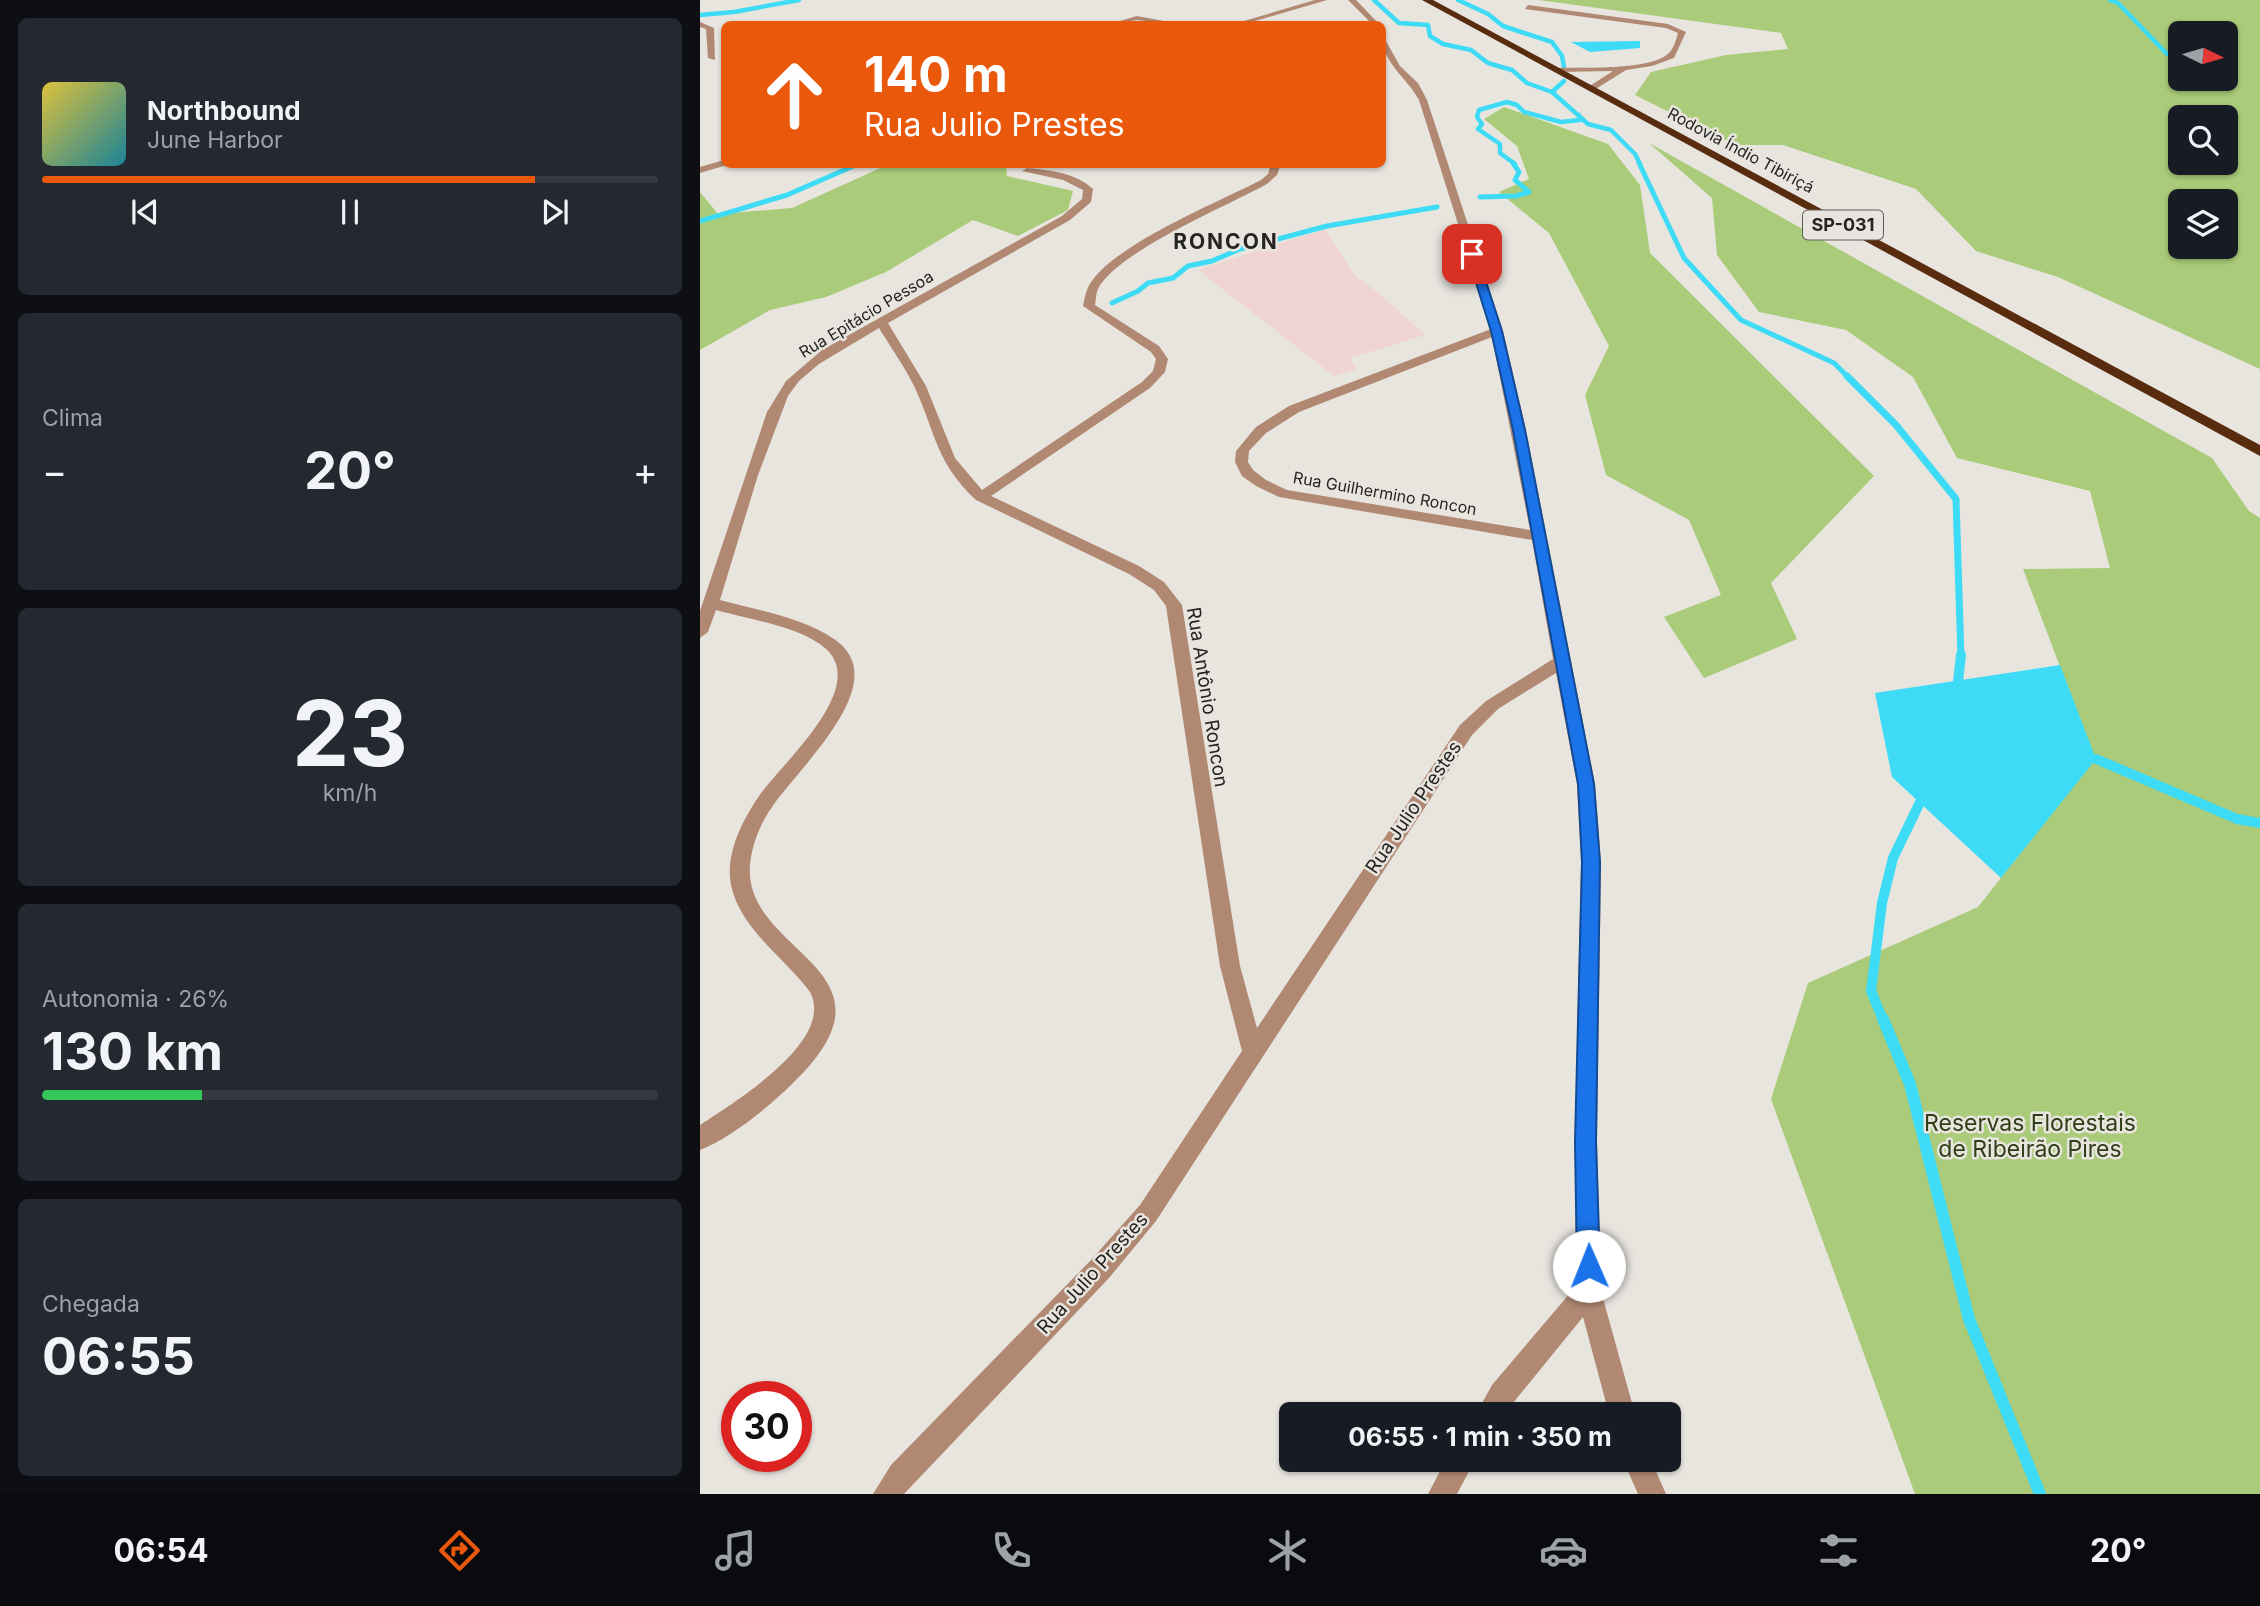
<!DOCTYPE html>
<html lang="pt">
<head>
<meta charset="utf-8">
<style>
	body { margin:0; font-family:Inter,sans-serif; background:#242831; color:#f1f3f6; height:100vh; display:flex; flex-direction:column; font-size:26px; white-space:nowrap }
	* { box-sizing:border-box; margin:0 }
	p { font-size:23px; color:#9ea1a6 }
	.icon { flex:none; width:38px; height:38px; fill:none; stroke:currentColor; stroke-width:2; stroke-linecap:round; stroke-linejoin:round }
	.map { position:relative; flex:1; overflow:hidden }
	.sheet { display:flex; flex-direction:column; gap:18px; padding:18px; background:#0d0f14; width:700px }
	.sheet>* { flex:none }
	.top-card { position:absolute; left:21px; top:21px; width:665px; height:147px; border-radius:10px; box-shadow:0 2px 5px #0004; background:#ea580c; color:#fff; overflow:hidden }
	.needle { width:46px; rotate:95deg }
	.fabs { position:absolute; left:1468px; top:21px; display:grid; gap:14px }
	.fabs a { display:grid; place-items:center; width:70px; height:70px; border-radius:10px; background:#171b24; box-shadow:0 2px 5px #0004; font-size:35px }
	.speed { position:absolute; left:21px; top:1381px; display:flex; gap:14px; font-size:35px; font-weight:700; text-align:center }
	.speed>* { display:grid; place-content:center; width:91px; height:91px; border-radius:50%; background:#171b24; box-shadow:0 2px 5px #0004; line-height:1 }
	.speed .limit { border:10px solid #d22; background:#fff; color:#111 }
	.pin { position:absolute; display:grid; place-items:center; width:60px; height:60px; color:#fff; margin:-30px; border-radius:14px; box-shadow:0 4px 10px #0006 }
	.me { position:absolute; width:77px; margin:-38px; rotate:359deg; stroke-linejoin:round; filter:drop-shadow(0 0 5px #0008) }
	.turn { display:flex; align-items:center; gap:24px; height:147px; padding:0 28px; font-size:32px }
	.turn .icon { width:91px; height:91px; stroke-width:2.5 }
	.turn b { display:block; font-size:49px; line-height:60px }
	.big { font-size:52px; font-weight:700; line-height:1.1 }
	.sheet .tile { flex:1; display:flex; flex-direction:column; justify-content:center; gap:10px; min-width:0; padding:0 24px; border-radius:10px; background:#242831 }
	.sheet .dial { align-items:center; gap:0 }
	.dial b { font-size:91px; line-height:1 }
	.song { display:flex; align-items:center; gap:21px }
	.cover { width:84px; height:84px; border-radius:10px; background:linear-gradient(135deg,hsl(50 70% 55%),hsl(190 70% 35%)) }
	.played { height:7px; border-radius:4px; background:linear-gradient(90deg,#ea580c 80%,#363941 80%) }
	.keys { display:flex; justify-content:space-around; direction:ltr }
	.heat { display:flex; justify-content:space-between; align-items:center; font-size:38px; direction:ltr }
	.charge { height:10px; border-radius:5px; background:linear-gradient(90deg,#34c759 26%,#363941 0) }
	.trip { position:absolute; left:579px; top:1402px; width:402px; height:70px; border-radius:10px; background:#171b24; box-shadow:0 2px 5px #0004; font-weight:700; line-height:70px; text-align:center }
	.tab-bar { display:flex; height:112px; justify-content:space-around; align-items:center; background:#090b0e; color:#9ea1a6 }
	.tab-bar .icon { width:49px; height:49px }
	.tab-bar .selected { color:#ea580c }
	.tab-bar b { font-size:32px; color:#f1f3f6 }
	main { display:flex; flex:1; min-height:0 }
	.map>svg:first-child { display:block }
	.education { fill:#efd4d2 }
	.green { fill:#aacb79; fill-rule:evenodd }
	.water { fill:#3ddbf5 }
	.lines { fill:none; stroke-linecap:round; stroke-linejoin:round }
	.stream-far4 { stroke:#3ddbf5; stroke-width:4.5 }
	.stream-far3 { stroke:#3ddbf5; stroke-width:5 }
	.stream-far2 { stroke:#3ddbf5; stroke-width:7 }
	.stream-far1 { stroke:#3ddbf5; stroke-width:10 }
	.stream { stroke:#3ddbf5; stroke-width:12 }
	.minor { fill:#b18973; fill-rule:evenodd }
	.highway { fill:#592b0f; fill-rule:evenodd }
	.route { fill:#1a73e8; stroke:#114b97; stroke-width:2 }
	.labels { text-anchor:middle; stroke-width:5; stroke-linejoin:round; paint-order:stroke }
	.far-street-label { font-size:16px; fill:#252422; stroke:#e8e5df }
	.shield { fill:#e8e5df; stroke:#605e5b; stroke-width:2 }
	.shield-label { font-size:18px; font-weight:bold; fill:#252422 }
	.street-label { font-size:19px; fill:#252422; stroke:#e8e5df }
	.far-district-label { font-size:21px; font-weight:bold; letter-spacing:2px; fill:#252422; stroke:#e8e5df }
	.near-park-label { font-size:23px; fill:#303f18; stroke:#e8e5df }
</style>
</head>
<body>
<main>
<section class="sheet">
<div class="tile">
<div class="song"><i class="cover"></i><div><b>Northbound</b><p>June Harbor</p></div></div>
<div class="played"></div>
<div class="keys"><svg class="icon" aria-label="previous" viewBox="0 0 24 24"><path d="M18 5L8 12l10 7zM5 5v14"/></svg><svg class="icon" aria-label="pause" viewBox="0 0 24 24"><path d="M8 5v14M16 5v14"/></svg><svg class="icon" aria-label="next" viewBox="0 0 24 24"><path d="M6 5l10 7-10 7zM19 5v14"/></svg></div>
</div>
<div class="tile"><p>Clima</p>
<div class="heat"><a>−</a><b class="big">20°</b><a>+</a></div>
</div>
<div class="tile dial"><b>23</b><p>km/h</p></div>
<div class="tile"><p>Autonomia · 26%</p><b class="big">130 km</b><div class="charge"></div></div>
<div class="tile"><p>Chegada</p><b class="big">06:55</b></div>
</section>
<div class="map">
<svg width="1560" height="1494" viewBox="0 0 1560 1494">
	<rect width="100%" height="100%" fill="#e8e5df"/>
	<!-- education -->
	<polygon class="education" points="625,229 655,276 679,293 725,335 651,358 656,369 634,376 498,270"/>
	<!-- green -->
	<g class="green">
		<path d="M839,0H1560V369L1358,277L1276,251L1216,189L1083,145H1035L935,95L951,72L1026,55L1088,49L1081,33ZM1526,33V79H1480V33ZM1526,117V163H1480V117ZM1526,201V247H1480V201Z"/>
		<polygon points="804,107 908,144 940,185 950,253 1174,476 1071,583 1097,639 1004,678 964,617 1021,595 989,520 906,475 885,395 909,346 849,233 799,192 829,179 817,146 784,119"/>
		<polygon points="949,143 1512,458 1549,511 1560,518 1560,1494 1215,1494 1071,1099 1108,983 1278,907 1395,759 1323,569 1410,568 1390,491 1257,458 1213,377 1146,330 1059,312 1017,255 1012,198"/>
		<polygon points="187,165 306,165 307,176 373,191 368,210 318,236 273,220 186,272 126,297 70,310 0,350 0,192 18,214 92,208"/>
	</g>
	<!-- water -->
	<g class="water">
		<polygon points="940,41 940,48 890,52 871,42"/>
		<polygon points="1360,665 1396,759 1301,878 1192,777 1175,693"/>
	</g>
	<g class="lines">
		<!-- stream-far4 -->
		<g class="stream-far4">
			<polyline points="674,0 699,23 728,25 730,36 743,44 771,50 788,63 812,70 827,83 852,92 888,124 911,130 935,154 940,164"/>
			<polyline points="758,0 788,14 803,26 852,42 862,56 864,67"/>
			<polyline points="1410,0 1418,3 1467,54"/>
			<polyline points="0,15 34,12 99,0"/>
			<polyline points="852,92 864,81"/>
			<polyline points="815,164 800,153 800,144 778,129 782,124 777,117 779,110 807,102 817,105 824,112 861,122 880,120 879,115"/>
		</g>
		<!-- stream-far3 -->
		<g class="stream-far3">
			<polyline points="939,163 984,258 1041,320 1134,363 1149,378"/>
			<polyline points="780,197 816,196 829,192 815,180 819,172 813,163"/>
			<polyline points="0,221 87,195 158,164"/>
			<polyline points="412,303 438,291 448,283 473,278 488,266 512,261 540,249 627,226 737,207"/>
		</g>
		<!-- stream-far2 -->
		<polyline class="stream-far2" points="1147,376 1196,425 1256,499 1261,657"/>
		<!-- stream-far1 -->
		<g class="stream-far1">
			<polyline points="1257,691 1261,655"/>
			<polyline points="1396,759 1537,819 1560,823"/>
			<polyline points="1183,1020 1171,991 1182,903 1193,858 1224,794"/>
		</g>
		<!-- stream -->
		<polyline class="stream" points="1183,1019 1210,1084 1269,1319 1340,1494"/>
		<!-- minor -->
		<g class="minor">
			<polygon points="615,0 627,0 545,24 534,24"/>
			<polygon points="648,0 656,0 679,24 672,24"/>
			<path d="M828,5L968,24L986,32L974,58L952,66L926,70L891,92L888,87L913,71L856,72L852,70L856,68C882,67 951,71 969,53C974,48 976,40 978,33L966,28L825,9Z"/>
			<polygon points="437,16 469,22 470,24 437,20 410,24"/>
			<polygon points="0,22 14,28 15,60 8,58 6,29 0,27"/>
			<path d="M682,34L700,66L718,83L727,100L803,331L826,430L895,784L901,862L897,1142L901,1291L935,1414H909L883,1317L804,1414H776L792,1385L876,1286L875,1142L881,862L877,784L856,673L798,709L772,735L456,1221L409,1278L204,1494H173L191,1465L391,1260L440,1205L542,1051L520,966L466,606L454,590L429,574L276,500C236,463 236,434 215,388C205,367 191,348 179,328L119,364L99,381L88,396L58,475L20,600C57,610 102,617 134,639C197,681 97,769 72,807C60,824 52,844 50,865C43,955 211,968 94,1082C70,1106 31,1138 0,1150V1125C33,1103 136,1041 110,992C85,958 40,929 31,885C25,854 42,821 59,796C81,764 169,688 126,649C102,627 48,619 16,610L8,632L0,638V611L67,412L86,381L122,350L362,216L382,199L383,190L363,180L322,171L327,168C350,170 376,173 393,189L391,202L370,220L188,323L226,386L255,458L282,490L442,382L453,371L456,359L451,352L383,306C384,301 385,295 387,290C402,249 521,201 561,180L568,174L571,164H581L577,175L567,184C529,205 416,252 398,289C396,293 396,300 395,305L459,346L468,359L465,372L450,388L291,496L439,566L464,582L482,605L540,966L557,1028L760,725L786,701L853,659L832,540L579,497L556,486L542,476L535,462L536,451L556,427L589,406L791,329L719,100C706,76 682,64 682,34ZM792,337L830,530L587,490L566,480L553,470L548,462L549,451L566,433L599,412Z"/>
			<polygon points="24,160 27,165 0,173 0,167"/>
			<polygon points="746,1460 775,1460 757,1494 728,1494"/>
			<polygon points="923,1460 951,1460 966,1494 938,1494"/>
		</g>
		<!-- highway -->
		<polygon class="highway" points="722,0 733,0 1560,445 1560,456"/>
	</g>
	<!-- route -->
	<polygon class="route" points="772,251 777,254 802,331 825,430 894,784 900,862 896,1142 900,1266 897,1274 889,1277 881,1274 877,1266 875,1142 882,862 878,784 813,430 791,331 767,254"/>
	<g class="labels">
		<!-- far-street labels -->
		<g class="far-street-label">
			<text transform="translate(1041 150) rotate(28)" y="6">Rodovia Índio Tibiriçá</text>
			<text transform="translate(166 314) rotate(-31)" y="6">Rua Epitácio Pessoa</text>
			<text transform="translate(685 493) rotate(10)" y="6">Rua Guilhermino Roncon</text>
		</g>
		<!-- shield labels -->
		<rect class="shield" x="1103" y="210.5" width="80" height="29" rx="5"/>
		<g class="shield-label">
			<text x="1143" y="231">SP-031</text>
		</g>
		<!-- street labels -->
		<g class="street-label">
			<text transform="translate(508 697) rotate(81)" y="7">Rua Antônio Roncon</text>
			<text transform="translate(713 807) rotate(-56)" y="7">Rua Julio Prestes</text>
			<text transform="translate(392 1273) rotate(-48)" y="7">Rua Julio Prestes</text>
		</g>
		<!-- far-district labels -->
		<g class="far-district-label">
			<text x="526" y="249">RONCON</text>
		</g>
		<!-- near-park labels -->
		<g class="near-park-label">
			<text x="1330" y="1131">Reservas Florestais<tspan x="1330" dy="26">de Ribeirão Pires</tspan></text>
		</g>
	</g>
</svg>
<div class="fabs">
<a><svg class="needle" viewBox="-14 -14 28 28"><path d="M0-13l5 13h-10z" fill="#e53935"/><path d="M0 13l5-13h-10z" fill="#9ea1a6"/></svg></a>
<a><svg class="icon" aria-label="search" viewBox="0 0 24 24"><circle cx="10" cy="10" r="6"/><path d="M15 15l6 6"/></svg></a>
<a><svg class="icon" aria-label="layers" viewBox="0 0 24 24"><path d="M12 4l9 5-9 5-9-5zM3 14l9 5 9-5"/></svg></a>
</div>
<div class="speed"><div class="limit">30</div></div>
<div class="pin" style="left:772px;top:254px;background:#d93025"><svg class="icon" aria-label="arrive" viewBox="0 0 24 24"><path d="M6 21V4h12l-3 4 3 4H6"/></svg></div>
<svg class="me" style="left:889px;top:1266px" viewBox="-20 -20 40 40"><circle r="19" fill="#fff"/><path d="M0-13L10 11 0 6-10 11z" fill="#1a73e8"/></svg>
<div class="trip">06:55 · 1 min · 350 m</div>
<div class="top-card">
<div class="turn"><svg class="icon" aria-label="ahead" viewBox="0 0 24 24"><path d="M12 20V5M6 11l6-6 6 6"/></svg><div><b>140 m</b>Rua Julio Prestes</div></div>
</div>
</div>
</main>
<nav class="tab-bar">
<b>06:54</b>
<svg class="icon selected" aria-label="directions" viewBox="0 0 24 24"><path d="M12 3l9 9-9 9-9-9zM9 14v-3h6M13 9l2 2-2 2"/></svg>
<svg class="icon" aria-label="music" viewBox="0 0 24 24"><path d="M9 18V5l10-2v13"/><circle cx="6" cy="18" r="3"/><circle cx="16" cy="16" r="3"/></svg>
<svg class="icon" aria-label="phone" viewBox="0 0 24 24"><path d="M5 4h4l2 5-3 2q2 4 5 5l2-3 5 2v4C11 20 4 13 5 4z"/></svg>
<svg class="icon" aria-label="climate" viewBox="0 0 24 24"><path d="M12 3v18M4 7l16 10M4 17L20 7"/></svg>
<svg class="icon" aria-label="car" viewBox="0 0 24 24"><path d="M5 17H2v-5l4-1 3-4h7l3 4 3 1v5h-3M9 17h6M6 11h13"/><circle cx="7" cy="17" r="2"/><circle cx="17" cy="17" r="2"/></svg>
<svg class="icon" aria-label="filters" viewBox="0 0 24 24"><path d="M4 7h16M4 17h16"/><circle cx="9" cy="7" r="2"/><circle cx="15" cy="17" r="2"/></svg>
<b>20°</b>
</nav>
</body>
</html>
